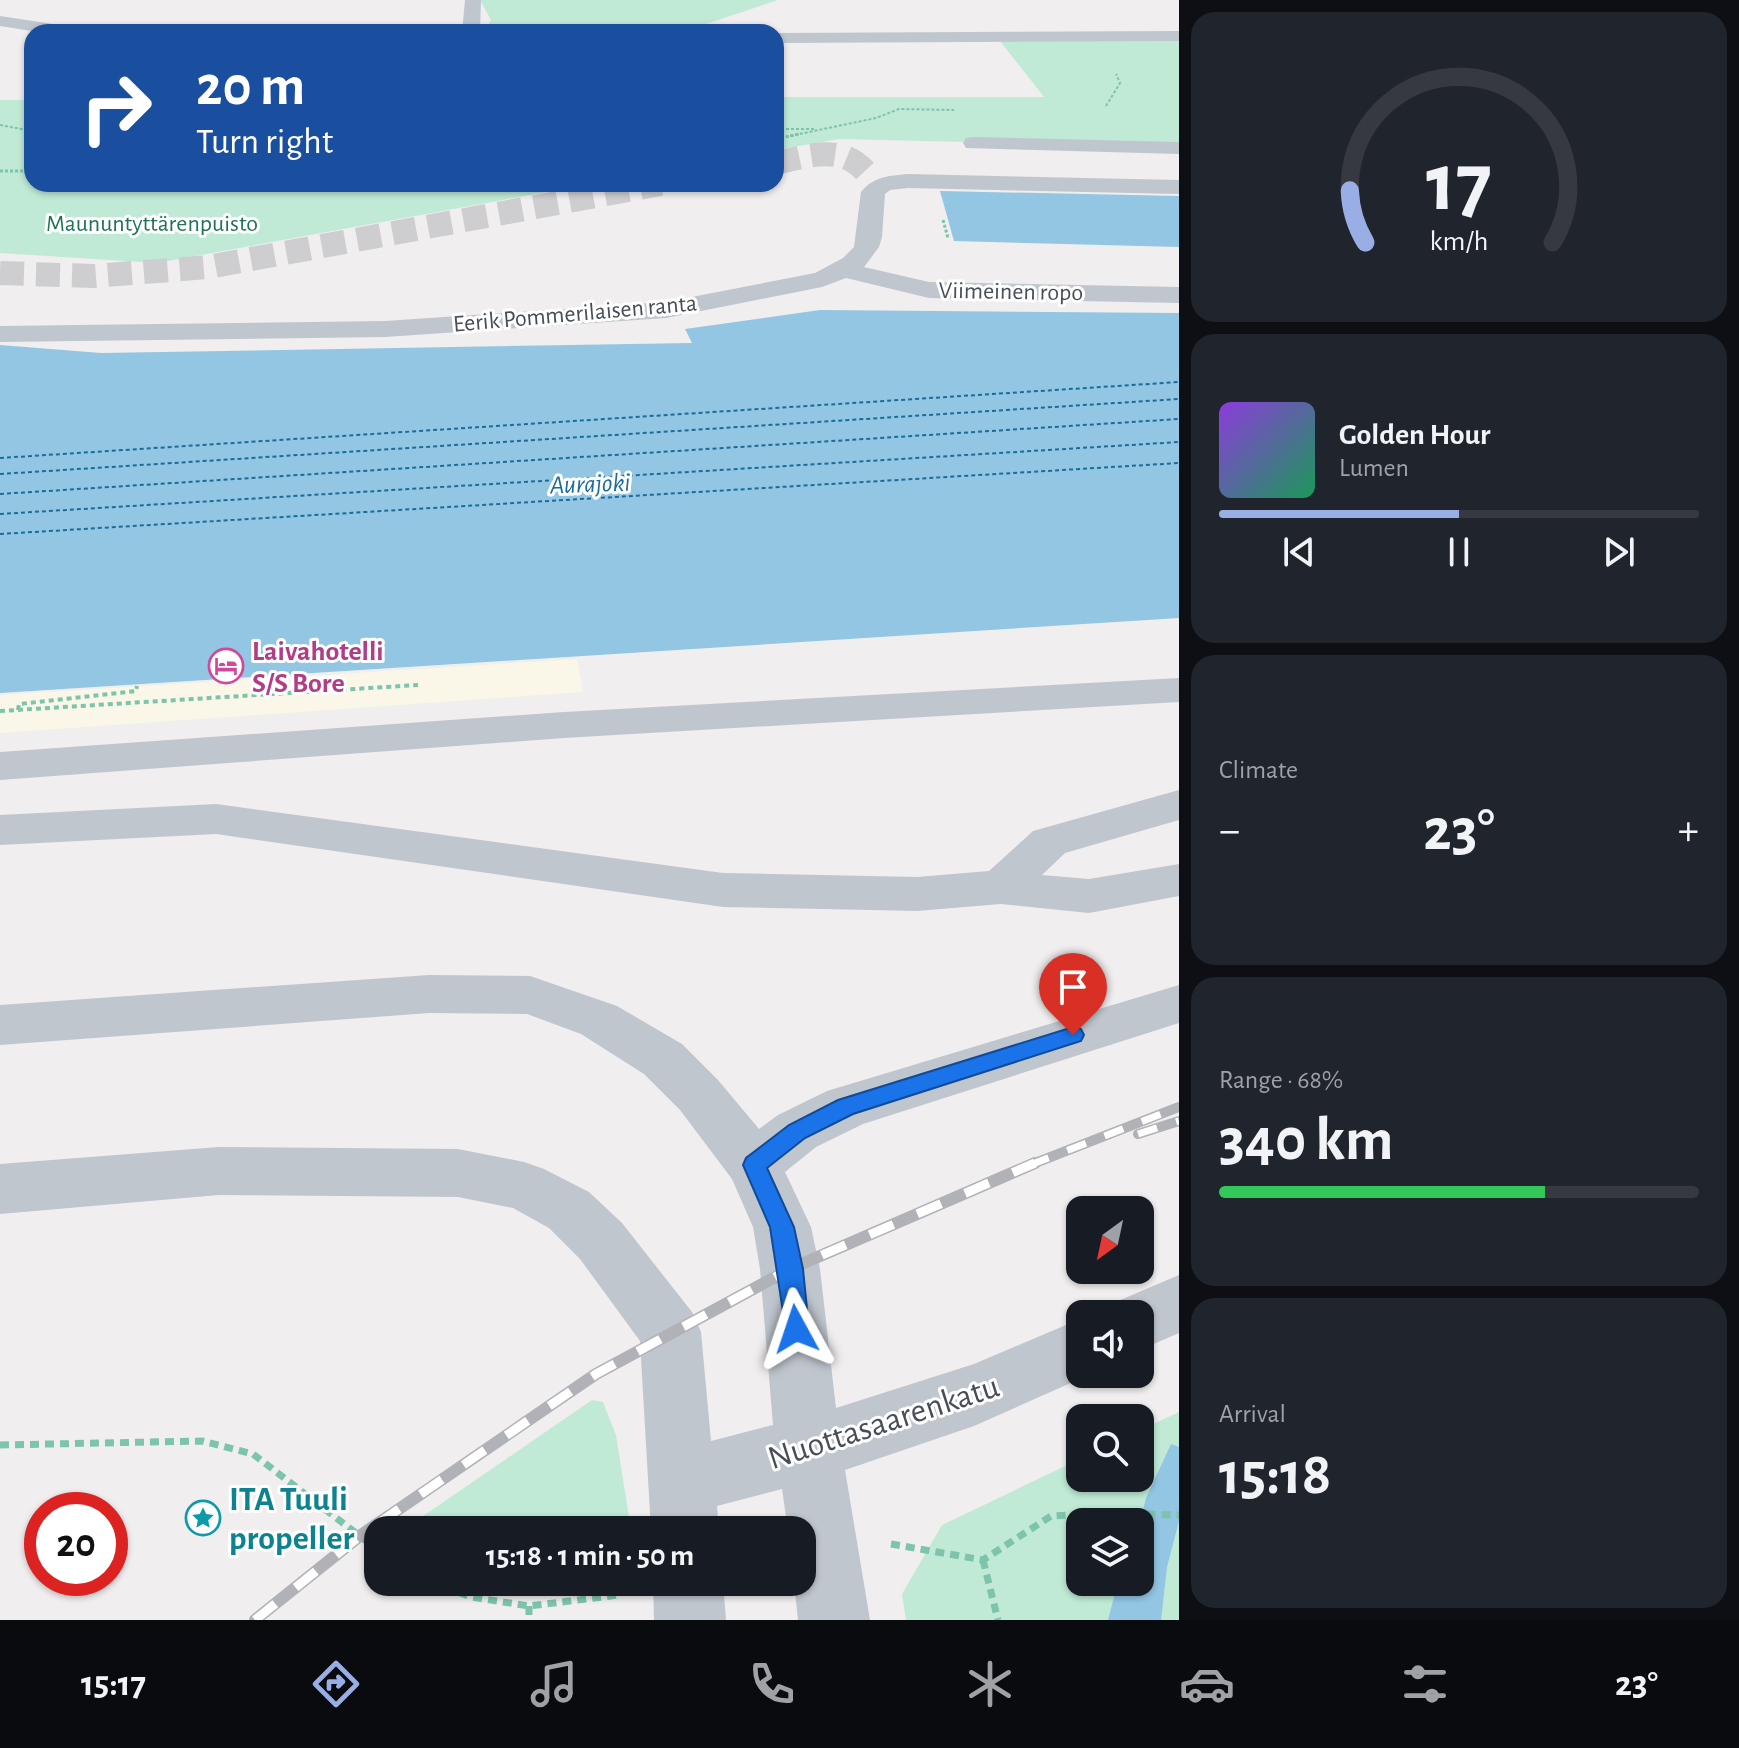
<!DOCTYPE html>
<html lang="en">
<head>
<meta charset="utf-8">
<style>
	body { margin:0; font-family:"Alegreya Sans",sans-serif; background:#20242c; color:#f1f3f6; height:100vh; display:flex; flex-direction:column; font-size:30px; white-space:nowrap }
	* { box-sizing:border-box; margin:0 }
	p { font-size:26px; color:#9ea1a6 }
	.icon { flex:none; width:44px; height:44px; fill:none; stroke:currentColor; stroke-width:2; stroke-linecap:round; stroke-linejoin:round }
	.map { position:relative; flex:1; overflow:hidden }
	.drawer { display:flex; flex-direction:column; gap:12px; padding:12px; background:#0d0f14; width:560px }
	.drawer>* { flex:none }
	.hud { position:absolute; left:24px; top:24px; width:760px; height:168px; border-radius:24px; box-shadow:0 2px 6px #0004; background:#1a4fa0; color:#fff; overflow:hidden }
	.needle { width:52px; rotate:213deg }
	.fabs { position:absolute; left:1066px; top:1196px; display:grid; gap:16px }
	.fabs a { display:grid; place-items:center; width:88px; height:88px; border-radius:16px; background:#171b24; box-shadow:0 2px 6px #0004; font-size:40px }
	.speed { position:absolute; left:24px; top:1492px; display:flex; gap:16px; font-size:40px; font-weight:700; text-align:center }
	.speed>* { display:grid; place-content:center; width:104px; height:104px; border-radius:50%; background:#171b24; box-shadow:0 2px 6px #0004; line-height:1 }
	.speed .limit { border:12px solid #d22; background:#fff; color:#111 }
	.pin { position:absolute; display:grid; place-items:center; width:68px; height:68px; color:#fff; margin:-82px -34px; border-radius:50% 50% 50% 0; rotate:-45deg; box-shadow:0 0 8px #0007 }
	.pin .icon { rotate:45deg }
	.me { position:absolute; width:88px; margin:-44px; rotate:355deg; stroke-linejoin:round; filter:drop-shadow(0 0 6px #0008) }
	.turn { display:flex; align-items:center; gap:28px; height:168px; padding:0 40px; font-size:36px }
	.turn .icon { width:104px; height:104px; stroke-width:2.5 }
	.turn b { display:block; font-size:56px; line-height:68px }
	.big { font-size:60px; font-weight:700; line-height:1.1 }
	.drawer .tile { flex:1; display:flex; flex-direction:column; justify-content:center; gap:12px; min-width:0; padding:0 28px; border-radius:24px; background:#20242c }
	.drawer .dial { align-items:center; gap:0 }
	.dial svg { height:208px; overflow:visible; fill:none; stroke:#363941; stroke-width:7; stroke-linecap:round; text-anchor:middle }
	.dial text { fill:#f1f3f6; stroke:none }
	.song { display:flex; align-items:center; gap:24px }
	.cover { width:96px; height:96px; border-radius:12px; background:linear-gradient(135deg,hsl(270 70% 55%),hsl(150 70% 35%)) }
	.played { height:8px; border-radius:4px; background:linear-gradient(90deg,#98aee4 50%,#363941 50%) }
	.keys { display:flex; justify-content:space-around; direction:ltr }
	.heat { display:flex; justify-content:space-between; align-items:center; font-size:44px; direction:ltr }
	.charge { height:12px; border-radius:6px; background:linear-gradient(90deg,#34c759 68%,#363941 0) }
	.trip { position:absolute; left:364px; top:1516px; width:452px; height:80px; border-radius:24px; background:#171b24; box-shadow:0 2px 6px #0004; font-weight:700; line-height:80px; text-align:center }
	.tab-bar { display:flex; height:128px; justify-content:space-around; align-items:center; background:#090b0e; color:#9ea1a6 }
	.tab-bar .icon { width:56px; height:56px }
	.tab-bar .current { color:#98aee4 }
	.tab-bar b { font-size:36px; color:#f1f3f6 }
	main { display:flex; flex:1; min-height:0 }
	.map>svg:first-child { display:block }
	.commercial { fill:#faf7e8 }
	.green { fill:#c0ead6; fill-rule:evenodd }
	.water { fill:#92c6e3 }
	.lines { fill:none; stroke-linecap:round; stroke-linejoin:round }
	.ferry { stroke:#1a6d9a; stroke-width:2; stroke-dasharray:4 3; stroke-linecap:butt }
	.minor-tunnel { stroke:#ceced0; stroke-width:24; stroke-dasharray:24 12; stroke-linecap:butt }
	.path-far3 { stroke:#7cc4ab; stroke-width:2; stroke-dasharray:3 2; stroke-linecap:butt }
	.path-far2 { stroke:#7cc4ab; stroke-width:3; stroke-dasharray:3 2; stroke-linecap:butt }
	.path-far1 { stroke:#7cc4ab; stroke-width:4; stroke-dasharray:5 4; stroke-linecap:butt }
	.path { stroke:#7cc4ab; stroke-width:7; stroke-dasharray:9 6; stroke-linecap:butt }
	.minor { fill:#c0c6ce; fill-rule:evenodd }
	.rail-far1-casing { stroke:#b1b2b7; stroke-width:10 }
	.rail-casing { stroke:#b1b2b7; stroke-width:12 }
	.rail-far1 { stroke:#fff; stroke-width:7; stroke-dasharray:20; stroke-linecap:butt }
	.rail { stroke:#fff; stroke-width:9; stroke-dasharray:26; stroke-linecap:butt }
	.route { fill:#1a73e8; stroke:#114b97; stroke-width:2 }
	.labels { text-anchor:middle; stroke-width:6; stroke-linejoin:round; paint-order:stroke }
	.far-park-label { font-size:24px; fill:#207356; stroke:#fff }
	.far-street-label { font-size:24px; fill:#484e59; stroke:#fff }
	.far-water-label { font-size:26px; font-style:italic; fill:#1a6d9a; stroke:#fff }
	.hotel-label { font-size:28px; font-weight:bold; fill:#b23c85; stroke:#fff; text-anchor:start }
	.near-street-label { font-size:34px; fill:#484e59; stroke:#fff }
	.near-culture-label { font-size:34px; font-weight:bold; fill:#0d838f; stroke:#fff; text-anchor:start }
</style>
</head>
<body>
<main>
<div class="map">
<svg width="1179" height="1620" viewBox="0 0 1179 1620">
	<rect width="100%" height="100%" fill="#f0eeee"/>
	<!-- commercial -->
	<polygon class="commercial" points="577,659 583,692 0,733 0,695"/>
	<!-- green -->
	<g class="green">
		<polygon points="480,0 778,0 703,25 704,32 495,32 488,25 491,20"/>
		<polygon points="1179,40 1179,147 839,139 776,150 776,97 1044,97 1000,41"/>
		<polygon points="0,100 32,100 32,184 591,184 157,263 0,253"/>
		<polygon points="592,1400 603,1402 616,1435 631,1530 416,1530 413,1523"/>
		<path d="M1179,1412V1620H906L902,1594L942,1525L1080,1459V1478H1140V1430ZM1080,1522H1140V1582H1080Z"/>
	</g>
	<!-- water -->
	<g class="water">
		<polygon points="940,191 1179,196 1179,247 954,241"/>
		<polygon points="820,310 1179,313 1179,618 0,693 0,345 101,353 692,343 685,329"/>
		<polygon points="1171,1444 1179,1447 1179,1521 1167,1567 1161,1620 1108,1620 1118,1582 1140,1582 1140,1522 1146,1498"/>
	</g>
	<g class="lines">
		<!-- ferry -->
		<g class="ferry">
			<polyline points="0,458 1179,382"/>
			<polyline points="0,474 1179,399"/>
			<polyline points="0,494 1179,419"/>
			<polyline points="0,514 1179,442"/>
			<polyline points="0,534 1179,463"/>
		</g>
		<!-- minor-tunnel -->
		<g class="minor-tunnel">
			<path d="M776,163C808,156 840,144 865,171"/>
			<polyline points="0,273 94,276 208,267 661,184"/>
		</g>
		<!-- path-far3 -->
		<g class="path-far3">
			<polyline points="1106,106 1120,83 1116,74"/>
			<polyline points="0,125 32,131"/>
			<polyline points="776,129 814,129"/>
			<polyline points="790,136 876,118 899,109 954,110"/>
		</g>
		<!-- path-far2 -->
		<g class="path-far2">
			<polyline points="776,139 799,134"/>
			<polyline points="0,171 32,171"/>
			<polyline points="943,220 948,238"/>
		</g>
		<!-- path-far1 -->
		<g class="path-far1">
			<polyline points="18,710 19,704 136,691 137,686"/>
			<polyline points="0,711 418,685"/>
		</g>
		<!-- path -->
		<g class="path">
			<polyline points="0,1445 202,1441 253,1454 378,1550"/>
			<polyline points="891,1544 983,1560 1051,1516 1113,1513 1179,1515"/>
			<polyline points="983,1560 998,1620"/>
			<polyline points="431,1582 471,1597 529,1606 619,1595"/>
			<polyline points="529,1606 529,1620"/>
		</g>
		<!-- minor -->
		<g class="minor">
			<polygon points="465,0 481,0 480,32 462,32"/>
			<polygon points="0,16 73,27 82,32 38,32 0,26"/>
			<polygon points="1179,31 1179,41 776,43 776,33"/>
			<polygon points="974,137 1179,142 1179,154 966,148 963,143 966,138"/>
			<path d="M908,174L1179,180V194L908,188L890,190L885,194L882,237L879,247L864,267L929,282L1179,287V303L929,298L846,278L822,287L666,318L385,337L0,342V326L385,321L666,302L815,273L843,258L854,247L861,192C874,176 889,176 908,174Z"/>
			<polygon points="1179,678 1179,702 564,738 0,780 0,752 564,712"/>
			<polygon points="1179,790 1179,820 1065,853 1042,875 1089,879 1179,864 1179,896 1089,913 1001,904 917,911 723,907 216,834 0,845 0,815 216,804 723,873 917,877 989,871 1033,831"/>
			<polygon points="429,975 530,976 617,1006 682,1044 718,1080 759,1129 778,1115 827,1091 1179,985 1179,1023 863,1124 816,1147 785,1172 811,1227 820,1269 836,1408 974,1364 1080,1319 1080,1374 1091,1374 974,1426 845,1470 870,1620 798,1620 794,1582 802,1582 802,1530 788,1530 782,1489 717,1506 719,1530 651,1530 640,1341 580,1259 549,1228 513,1208 458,1197 219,1195 0,1214 0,1164 219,1147 458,1149 524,1162 544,1169 589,1192 622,1223 692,1312 701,1332 711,1441 773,1425 760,1269 753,1227 732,1179 680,1110 644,1074 581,1034 527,1014 429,1013 0,1045 0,1005"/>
			<polygon points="1179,1275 1179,1333 1140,1350 1140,1314 1112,1314 1118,1301"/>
			<polygon points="653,1582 723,1582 726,1620 654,1620"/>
		</g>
		<!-- rail-far1 casing -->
		<g class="rail-far1-casing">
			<g id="rail-far1">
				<polyline points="1138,1134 1179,1121"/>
				<polyline points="1030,1165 1179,1107"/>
			</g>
		</g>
		<!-- rail casing -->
		<g class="rail-casing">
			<polyline id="rail" points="255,1620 361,1535 596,1374 790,1269 1035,1163"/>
		</g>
		<!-- rail-far1 -->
		<use href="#rail-far1" class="rail-far1"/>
		<!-- rail -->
		<use href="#rail" class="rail"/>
	</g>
	<!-- route -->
	<polygon class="route" points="1073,1027 1081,1029 1084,1035 1081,1041 853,1114 805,1138 767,1168 794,1227 803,1269 809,1329 805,1338 796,1341 787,1338 770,1227 743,1165 746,1158 789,1125 838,1100"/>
	<!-- icons -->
	<defs>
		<g id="hotel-ring" transform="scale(1.8)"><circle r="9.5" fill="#fff" stroke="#d1479c" stroke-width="1.5"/><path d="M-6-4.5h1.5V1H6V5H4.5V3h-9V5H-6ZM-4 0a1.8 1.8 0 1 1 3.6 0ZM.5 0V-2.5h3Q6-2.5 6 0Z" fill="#d1479c"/></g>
		<g id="sight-ring" transform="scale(1.8)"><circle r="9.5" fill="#fff" stroke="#0f9aa8" stroke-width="1.5"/><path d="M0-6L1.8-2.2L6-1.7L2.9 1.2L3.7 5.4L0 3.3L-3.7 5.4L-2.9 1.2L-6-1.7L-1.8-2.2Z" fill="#0f9aa8"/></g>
	</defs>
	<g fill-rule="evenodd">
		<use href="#hotel-ring" x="226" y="666"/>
		<use href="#sight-ring" x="203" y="1518"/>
	</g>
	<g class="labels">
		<!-- far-park labels -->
		<g class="far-park-label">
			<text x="152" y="231">Maununtyttärenpuisto</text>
		</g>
		<!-- far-street labels -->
		<g class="far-street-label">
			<text transform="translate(1011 291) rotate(1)" y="8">Viimeinen ropo</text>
			<text transform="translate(575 313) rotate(-5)" y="8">Eerik Pommerilaisen ranta</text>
		</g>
		<!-- far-water labels -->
		<g class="far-water-label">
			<text transform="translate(590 483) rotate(-2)" y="9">Aurajoki</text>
		</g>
		<!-- hotel labels -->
		<g class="hotel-label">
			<text x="252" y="660">Laivahotelli<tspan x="252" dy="32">S/S Bore</tspan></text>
		</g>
		<!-- near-street labels -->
		<g class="near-street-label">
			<text transform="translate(883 1421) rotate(-18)" y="12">Nuottasaarenkatu</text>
		</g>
		<!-- near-culture labels -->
		<g class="near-culture-label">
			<text x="229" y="1510">ITA Tuuli<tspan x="229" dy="39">propeller</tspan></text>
		</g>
	</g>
</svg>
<div class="fabs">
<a><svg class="needle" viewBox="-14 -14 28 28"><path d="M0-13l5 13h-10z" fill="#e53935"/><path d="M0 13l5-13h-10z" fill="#9ea1a6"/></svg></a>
<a><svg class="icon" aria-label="sound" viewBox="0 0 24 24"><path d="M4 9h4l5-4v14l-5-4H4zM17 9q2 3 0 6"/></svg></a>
<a><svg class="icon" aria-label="search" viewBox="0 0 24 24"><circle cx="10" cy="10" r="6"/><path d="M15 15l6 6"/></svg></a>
<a><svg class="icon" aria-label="layers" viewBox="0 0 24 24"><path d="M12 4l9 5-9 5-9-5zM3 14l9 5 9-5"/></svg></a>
</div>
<div class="speed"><div class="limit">20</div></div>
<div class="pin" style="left:1073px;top:1035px;background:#d93025"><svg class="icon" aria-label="arrive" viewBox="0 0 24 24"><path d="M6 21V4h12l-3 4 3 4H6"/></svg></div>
<svg class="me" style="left:796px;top:1329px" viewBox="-20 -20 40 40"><path d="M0-17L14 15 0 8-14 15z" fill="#1a73e8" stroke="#fff" stroke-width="4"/></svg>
<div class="trip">15:18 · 1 min · 50 m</div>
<div class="hud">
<div class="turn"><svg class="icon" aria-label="right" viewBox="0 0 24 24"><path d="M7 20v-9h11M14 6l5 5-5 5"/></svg><div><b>20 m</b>Turn right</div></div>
</div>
</div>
<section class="drawer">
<div class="tile dial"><svg viewBox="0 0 100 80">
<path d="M14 69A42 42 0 1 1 86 69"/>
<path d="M14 69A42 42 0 0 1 8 49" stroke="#98aee4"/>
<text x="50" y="56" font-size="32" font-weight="700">17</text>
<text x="50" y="72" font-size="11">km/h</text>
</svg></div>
<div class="tile">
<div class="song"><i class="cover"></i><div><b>Golden Hour</b><p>Lumen</p></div></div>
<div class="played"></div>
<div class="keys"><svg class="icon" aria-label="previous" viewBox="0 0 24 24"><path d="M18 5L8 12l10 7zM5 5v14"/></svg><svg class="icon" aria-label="pause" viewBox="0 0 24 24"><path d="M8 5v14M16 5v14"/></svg><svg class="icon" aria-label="next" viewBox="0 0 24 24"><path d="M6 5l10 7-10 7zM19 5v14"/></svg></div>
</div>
<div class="tile"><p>Climate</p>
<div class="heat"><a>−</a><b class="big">23°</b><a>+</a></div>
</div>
<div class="tile"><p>Range · 68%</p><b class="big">340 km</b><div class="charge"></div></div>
<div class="tile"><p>Arrival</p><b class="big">15:18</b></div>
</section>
</main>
<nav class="tab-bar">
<b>15:17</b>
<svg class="icon current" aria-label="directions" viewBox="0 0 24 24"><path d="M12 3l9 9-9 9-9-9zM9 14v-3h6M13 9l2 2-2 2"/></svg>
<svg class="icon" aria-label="music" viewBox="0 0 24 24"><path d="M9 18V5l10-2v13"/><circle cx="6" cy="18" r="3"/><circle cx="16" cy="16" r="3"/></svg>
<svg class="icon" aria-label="phone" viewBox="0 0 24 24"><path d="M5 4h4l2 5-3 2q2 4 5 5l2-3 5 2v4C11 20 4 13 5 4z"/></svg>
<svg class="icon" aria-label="climate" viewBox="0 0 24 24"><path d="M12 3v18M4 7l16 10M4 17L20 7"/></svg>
<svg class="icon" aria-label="car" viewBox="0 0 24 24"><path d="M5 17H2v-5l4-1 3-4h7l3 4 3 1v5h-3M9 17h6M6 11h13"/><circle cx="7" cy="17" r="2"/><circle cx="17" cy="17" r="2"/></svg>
<svg class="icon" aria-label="filters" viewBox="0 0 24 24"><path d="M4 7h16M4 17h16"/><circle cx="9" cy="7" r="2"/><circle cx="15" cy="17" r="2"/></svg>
<b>23°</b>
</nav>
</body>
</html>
